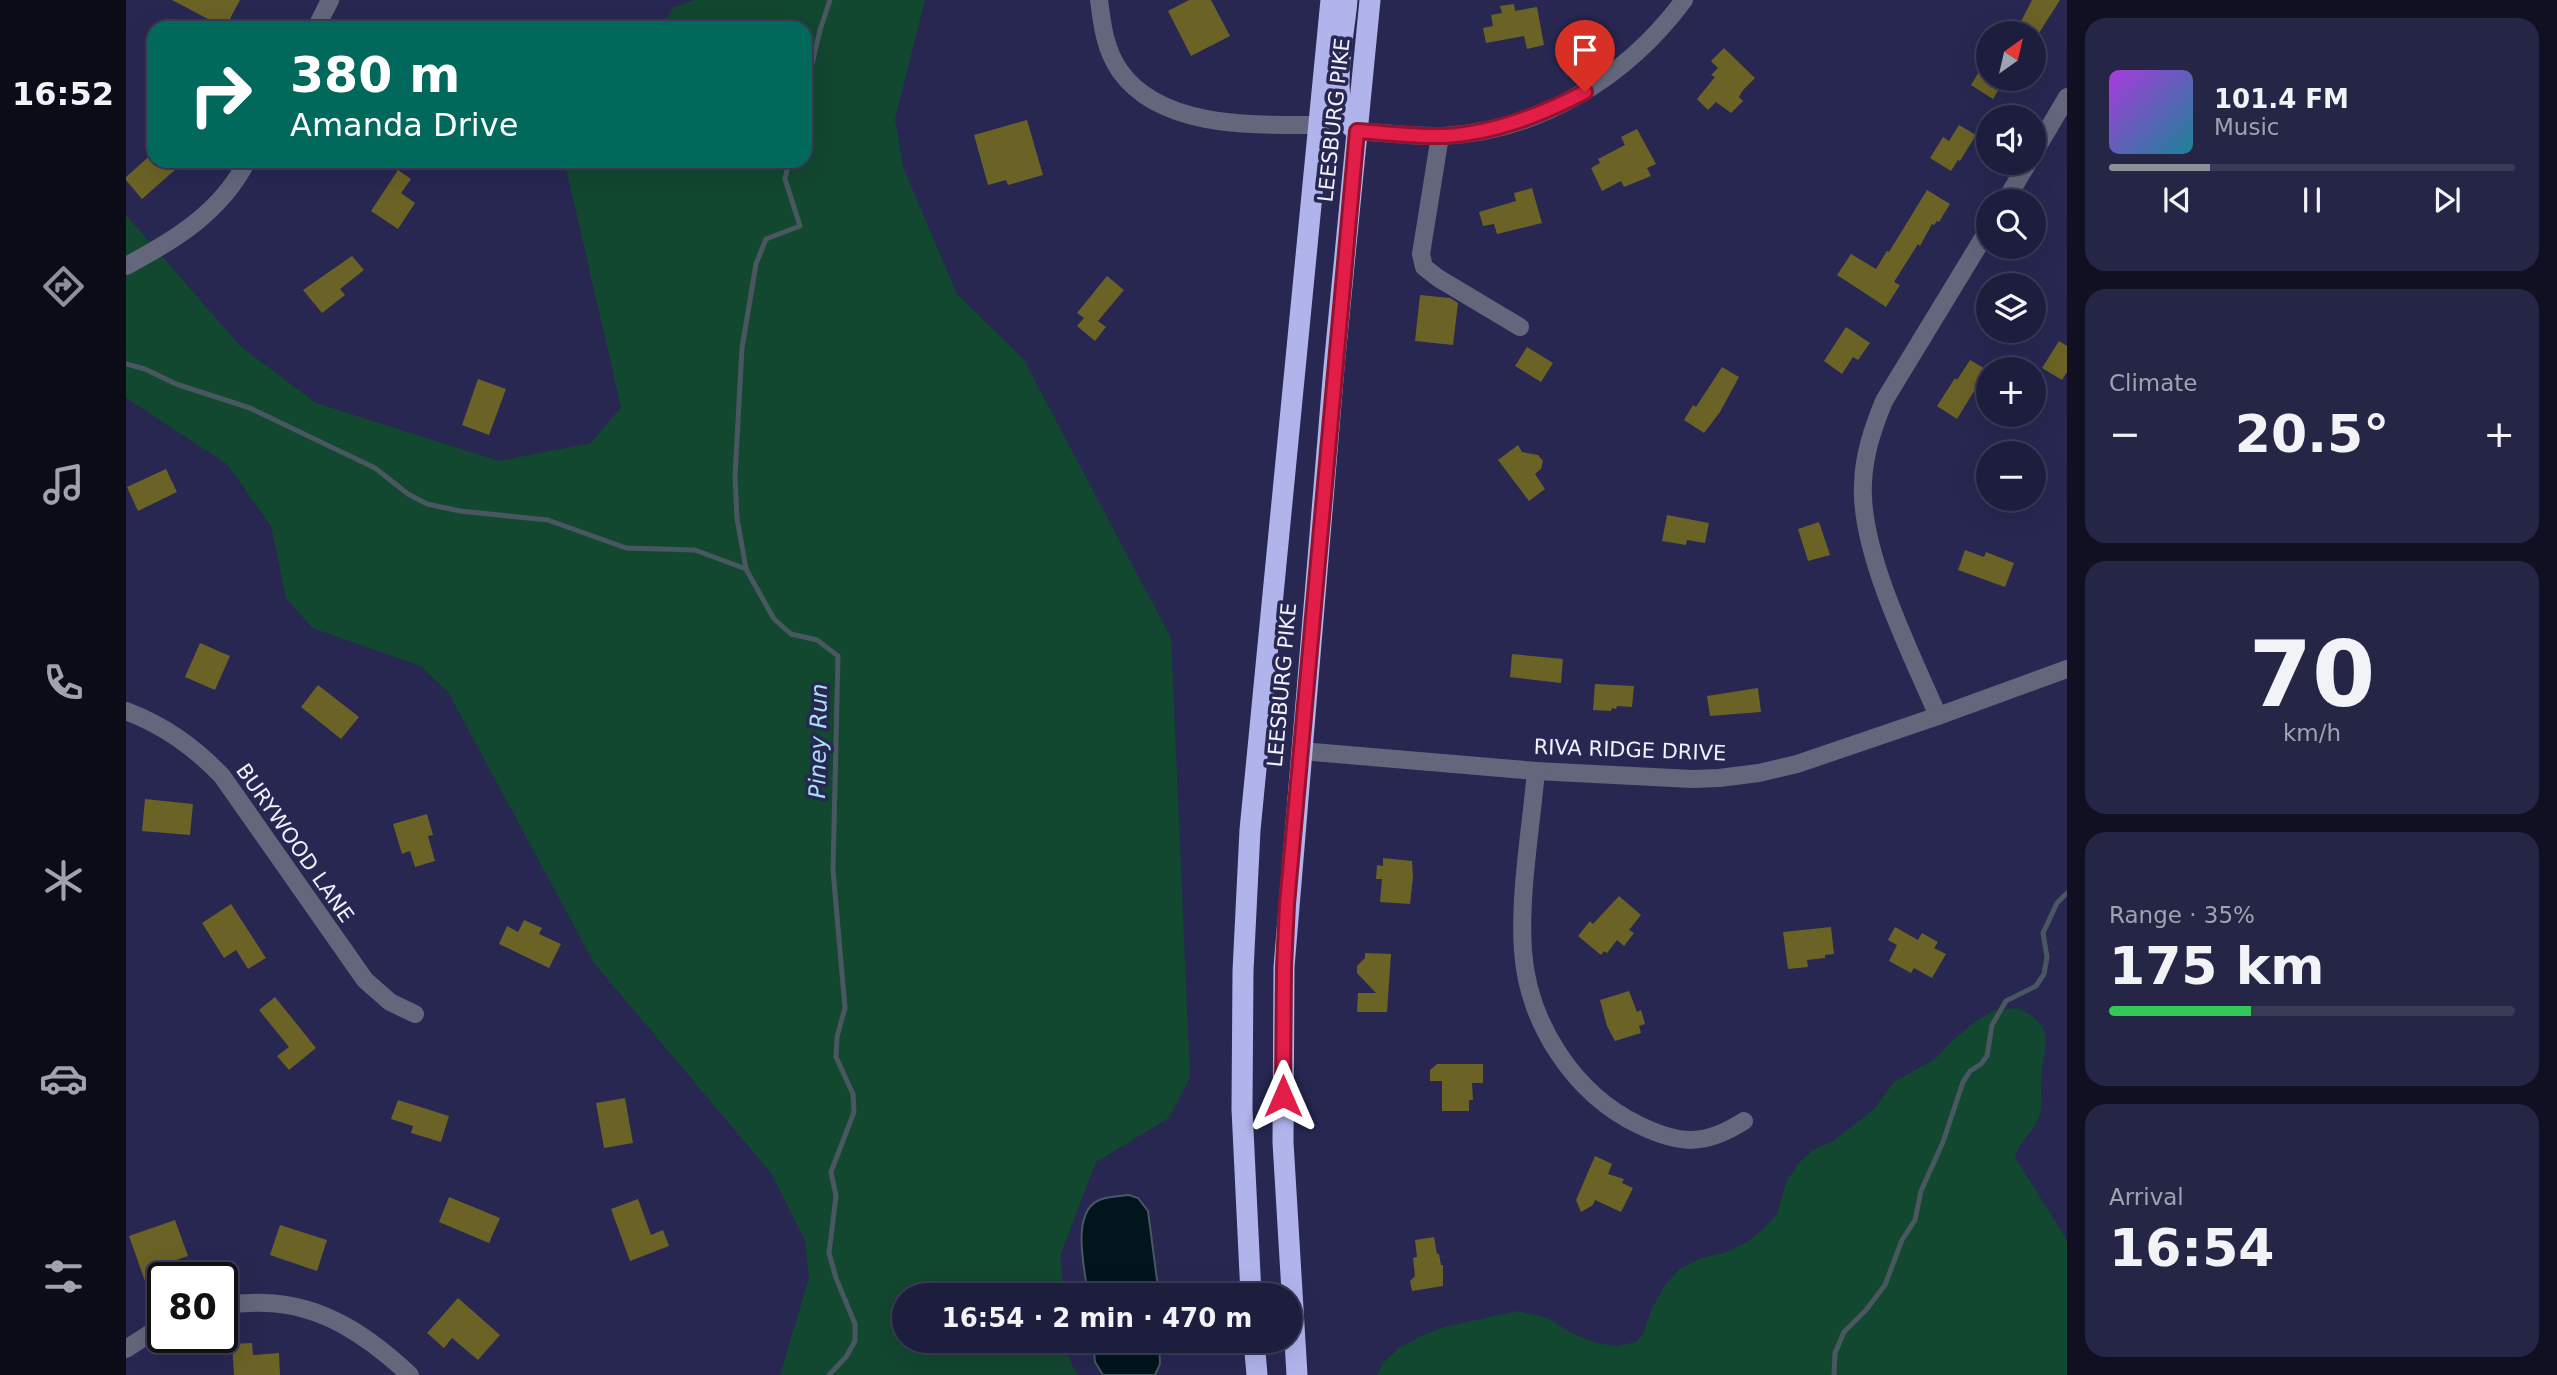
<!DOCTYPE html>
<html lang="en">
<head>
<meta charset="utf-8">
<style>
	body { margin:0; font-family:"DejaVu Sans",sans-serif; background:#252645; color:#f1f3f6; height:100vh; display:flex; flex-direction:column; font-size:26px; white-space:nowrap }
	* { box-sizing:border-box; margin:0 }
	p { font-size:23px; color:#a0a2b0 }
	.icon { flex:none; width:38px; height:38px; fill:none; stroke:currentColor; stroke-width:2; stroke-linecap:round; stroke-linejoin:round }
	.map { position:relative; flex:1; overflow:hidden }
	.drawer { display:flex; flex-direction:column; gap:18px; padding:18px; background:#101022; width:490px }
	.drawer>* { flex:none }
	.banner { position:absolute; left:21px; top:21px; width:665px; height:147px; border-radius:21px; box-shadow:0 7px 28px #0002,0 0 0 2px #3b3b58; background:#00695c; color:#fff; overflow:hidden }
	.needle { width:46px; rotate:34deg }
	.fabs { position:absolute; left:1850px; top:21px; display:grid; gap:14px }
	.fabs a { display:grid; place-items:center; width:70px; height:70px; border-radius:50%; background:#1d1d3e; box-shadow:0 7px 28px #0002,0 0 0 2px #3b3b58; font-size:35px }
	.speed { position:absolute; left:21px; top:1262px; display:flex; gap:14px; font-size:35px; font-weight:700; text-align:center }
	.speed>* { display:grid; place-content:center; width:91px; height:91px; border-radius:50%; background:#1d1d3e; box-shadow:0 7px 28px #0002,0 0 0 2px #3b3b58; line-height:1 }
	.speed .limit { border:4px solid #111; border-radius:10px; background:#fff; color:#111 }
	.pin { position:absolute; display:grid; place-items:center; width:60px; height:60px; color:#fff; margin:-72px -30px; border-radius:50% 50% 50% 0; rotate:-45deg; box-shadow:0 0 7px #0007 }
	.pin .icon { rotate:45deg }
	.me { position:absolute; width:77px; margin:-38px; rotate:0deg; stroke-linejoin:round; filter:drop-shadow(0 0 5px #0008) }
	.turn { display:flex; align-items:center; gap:24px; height:147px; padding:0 28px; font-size:32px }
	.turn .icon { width:91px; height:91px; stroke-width:2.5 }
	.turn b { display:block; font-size:49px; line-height:60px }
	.big { font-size:52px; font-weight:800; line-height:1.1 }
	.drawer .widget { flex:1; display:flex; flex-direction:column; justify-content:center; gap:10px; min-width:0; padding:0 24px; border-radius:21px; background:#252645 }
	.drawer .dial { align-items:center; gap:0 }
	.dial b { font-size:91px; line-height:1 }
	.song { display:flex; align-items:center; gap:21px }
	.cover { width:84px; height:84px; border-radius:10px; background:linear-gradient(135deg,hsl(280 70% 55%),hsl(190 70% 35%)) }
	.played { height:7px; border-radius:4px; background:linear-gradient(90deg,#8c9099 25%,#3b3b58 25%) }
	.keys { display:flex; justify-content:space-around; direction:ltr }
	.heat { display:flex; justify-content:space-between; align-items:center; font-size:38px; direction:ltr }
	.charge { height:10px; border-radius:5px; background:linear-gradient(90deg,#34c759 35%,#3b3b58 0) }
	.trip { position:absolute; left:766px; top:1283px; width:410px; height:70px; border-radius:35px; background:#1d1d3e; box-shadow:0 7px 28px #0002,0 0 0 2px #3b3b58; font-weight:800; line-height:70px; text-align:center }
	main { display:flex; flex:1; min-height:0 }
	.dock { display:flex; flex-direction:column; width:126px; justify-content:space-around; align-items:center; background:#0c0c19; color:#a0a2b0 }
	.dock .icon { width:49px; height:49px }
	.dock .on { color:#8c9099 }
	.dock b { font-size:32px; color:#f1f3f6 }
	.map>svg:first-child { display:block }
	.green { fill:#124730 }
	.water { fill:#01151c; stroke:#495760; stroke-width:2 }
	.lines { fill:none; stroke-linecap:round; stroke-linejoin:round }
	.stream { stroke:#495760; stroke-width:5 }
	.building { fill:#6b6226 }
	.minor { stroke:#64667c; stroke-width:18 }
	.highway { stroke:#b0b4eb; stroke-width:21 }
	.route-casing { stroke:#92132f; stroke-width:18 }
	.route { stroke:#e11d48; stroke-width:12 }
	.labels { text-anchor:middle; stroke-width:7; stroke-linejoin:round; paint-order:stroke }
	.street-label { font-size:21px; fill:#f0f1fd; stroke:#272752 }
	.water-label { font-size:23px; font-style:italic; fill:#a6e1f5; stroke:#272752 }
</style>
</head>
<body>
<main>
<nav class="dock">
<b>16:52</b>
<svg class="icon on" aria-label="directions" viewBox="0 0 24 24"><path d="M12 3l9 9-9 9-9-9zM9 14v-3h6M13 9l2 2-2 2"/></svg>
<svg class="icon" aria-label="music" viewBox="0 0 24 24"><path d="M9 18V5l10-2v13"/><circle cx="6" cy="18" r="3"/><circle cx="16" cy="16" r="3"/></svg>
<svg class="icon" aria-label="phone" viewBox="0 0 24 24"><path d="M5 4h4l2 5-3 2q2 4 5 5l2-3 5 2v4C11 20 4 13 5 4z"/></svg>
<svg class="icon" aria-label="climate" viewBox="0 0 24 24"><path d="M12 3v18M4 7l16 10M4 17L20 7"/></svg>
<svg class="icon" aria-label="car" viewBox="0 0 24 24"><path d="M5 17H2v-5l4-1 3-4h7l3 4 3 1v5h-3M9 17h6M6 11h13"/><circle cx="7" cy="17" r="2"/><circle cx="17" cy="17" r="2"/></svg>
<svg class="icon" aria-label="filters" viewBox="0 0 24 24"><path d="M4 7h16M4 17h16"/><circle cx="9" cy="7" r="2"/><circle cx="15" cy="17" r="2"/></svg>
</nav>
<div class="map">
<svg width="1941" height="1375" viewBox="0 0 1941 1375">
	<rect width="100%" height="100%" fill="#272752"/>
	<!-- green -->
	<g class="green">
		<polygon points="567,0 799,0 769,119 777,167 831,294 898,360 1045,638 1064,1077 1043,1118 970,1162 934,1256 938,1295 779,1295 779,1340 942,1341 944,1361 952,1375 654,1375 683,1278 679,1240 645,1173 468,963 322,692 295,666 186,628 160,598 145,526 101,464 0,398 0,215 114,346 190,403 373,461 465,443 495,407 439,164 441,161 679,161 679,28 534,28 548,7"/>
		<path d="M1892,1008C1931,1028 1918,1042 1915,1077C1914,1094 1919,1109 1909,1125C1901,1139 1896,1138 1889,1157L1941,1240V1375H1251L1257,1363L1273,1348L1295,1336L1318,1327L1391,1311L1422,1318L1445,1333L1470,1343L1490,1346L1510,1342L1517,1334L1525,1310L1539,1285L1553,1269L1575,1258L1598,1253L1621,1242L1636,1230L1651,1214L1661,1180L1674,1162L1687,1150L1707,1141L1732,1122L1748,1109L1768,1082L1809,1059L1826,1041L1850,1021L1869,1010Z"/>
	</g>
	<!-- water -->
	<g class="water">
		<path d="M1003,1195L1012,1198L1022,1211L1033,1295H962C959,1270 943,1209 976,1199C984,1196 995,1196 1003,1195Z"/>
		<polygon points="967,1341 1033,1341 1034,1364 1029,1375 977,1375 969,1362"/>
	</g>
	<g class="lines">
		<!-- stream -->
		<g class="stream">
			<polyline points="679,94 694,30 704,0"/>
			<polyline points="663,161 659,179 674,226 640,239 630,264 616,348 609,476 611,518 620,569 648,619 665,634 691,640 712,656 707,870 719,1008 711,1037 710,1057 727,1094 728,1112 705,1172 710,1196 703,1253 710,1278 729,1324 729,1341 720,1357 703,1375"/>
			<polyline points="0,364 19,369 50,384 124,408 249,468 282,494 301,504 334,511 422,520 500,548 569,550 620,569"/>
			<polyline points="1708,1375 1709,1353 1718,1332 1740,1310 1759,1285 1776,1240 1789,1220 1795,1191 1817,1142 1837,1082 1844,1071 1855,1064 1861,1056 1866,1025 1880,1001 1910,986 1918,974 1921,957 1917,933 1931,903 1941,893"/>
		</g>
	</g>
	<!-- building -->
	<g class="building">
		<polygon points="46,0 114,0 99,28"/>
		<polygon points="1063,0 1085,0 1104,36 1065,56 1042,11"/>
		<polygon points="1906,0 1934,0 1913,33 1889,33"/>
		<polygon points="1388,4 1389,11 1411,7 1418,45 1401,49 1398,36 1360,43 1357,28 1367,26 1365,15 1376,13 1374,6"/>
		<polygon points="1598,48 1629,78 1617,90 1613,97 1617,101 1605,113 1590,102 1582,110 1571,99 1589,77 1585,75 1592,68 1585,61"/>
		<polygon points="1862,57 1862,79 1876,84 1867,99 1845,85"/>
		<polygon points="901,120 917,175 882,185 880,180 862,185 848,135"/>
		<polygon points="1833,125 1850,135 1834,161 1832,160 1825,171 1804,158 1817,137 1823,141"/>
		<polygon points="1511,129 1530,164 1521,168 1525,176 1498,187 1495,181 1476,191 1465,168 1474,163 1472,159 1499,145 1495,137"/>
		<polygon points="28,152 28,161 59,161 16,199 0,180 0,177"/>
		<polygon points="272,170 285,179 275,193 289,203 272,229 245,211"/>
		<polygon points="1406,188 1416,223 1371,234 1368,224 1357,226 1353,212 1390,201 1388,193"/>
		<polygon points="1801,190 1824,204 1813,222 1811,221 1808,225 1806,224 1794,246 1792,244 1768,282 1774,285 1760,307 1711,275 1725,254 1750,269 1761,251 1763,252"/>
		<polygon points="226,256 238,270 214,289 219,295 196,313 177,290"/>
		<polygon points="981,276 998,290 972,321 980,327 969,341 951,326 958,318 951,313"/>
		<polygon points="1294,295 1324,298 1332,303 1327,345 1289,341"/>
		<polygon points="1720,327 1744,343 1732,360 1727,357 1716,374 1698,361"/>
		<polygon points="1933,341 1941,346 1941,372 1936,380 1916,368"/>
		<polygon points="1401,347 1427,363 1415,382 1389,366"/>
		<polygon points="1844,360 1861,370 1831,419 1811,406 1829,378 1831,380"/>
		<polygon points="1596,367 1613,377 1594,412 1578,433 1558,420 1567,405 1570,407"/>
		<polygon points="352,379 380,389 363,435 336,425"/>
		<polygon points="1392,445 1396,452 1412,455 1417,461 1415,469 1409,474 1419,489 1403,501 1372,460"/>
		<polygon points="40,469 51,492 12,511 1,487"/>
		<polygon points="1541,515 1583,523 1579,543 1561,540 1560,545 1536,541"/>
		<polygon points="1693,522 1704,555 1682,561 1672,529"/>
		<polygon points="1839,550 1858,557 1860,552 1888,563 1879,587 1832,570"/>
		<polygon points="74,643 104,656 89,690 59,677"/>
		<polygon points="1386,654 1437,659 1435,683 1384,677"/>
		<polygon points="1469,684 1508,686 1506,707 1491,706 1490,709 1486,708 1485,711 1467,710"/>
		<polygon points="192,685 233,717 215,739 175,707"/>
		<polygon points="1632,688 1635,712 1584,716 1581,696"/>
		<polygon points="19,799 67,804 64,835 16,831"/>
		<polygon points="301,814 307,835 302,836 309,861 289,867 284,851 276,854 267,824"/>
		<polygon points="1257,858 1286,861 1287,877 1284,904 1254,902 1256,879 1250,879 1251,865 1257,866"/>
		<polygon points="1493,896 1515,915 1503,930 1508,933 1498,946 1491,940 1481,953 1478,951 1475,955 1452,936 1464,921 1467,924"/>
		<polygon points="105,904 140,958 122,969 110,950 98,958 76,923"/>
		<polygon points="398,920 416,928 413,934 435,944 423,968 373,944 381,926 392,932"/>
		<polygon points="1705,927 1708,954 1699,955 1699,958 1681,960 1682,967 1662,969 1657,932"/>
		<polygon points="1769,927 1792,940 1796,933 1812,942 1808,948 1820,954 1806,978 1788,968 1785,973 1763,961 1771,945 1762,940"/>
		<polygon points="1239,953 1265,954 1261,1012 1231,1012 1232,993 1250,993 1231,973 1231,966 1239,958"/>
		<polygon points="1503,991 1511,1012 1515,1010 1519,1024 1513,1026 1515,1033 1489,1041 1481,1026 1474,1000"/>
		<polygon points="149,997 190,1048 163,1070 151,1056 163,1047 133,1010"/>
		<polygon points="1311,1064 1357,1064 1357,1083 1346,1083 1347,1100 1343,1100 1343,1111 1316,1111 1316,1081 1304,1081 1304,1070"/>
		<polygon points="499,1098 507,1143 478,1148 470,1103"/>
		<polygon points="272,1100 323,1116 315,1142 285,1133 287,1126 265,1119"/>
		<polygon points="1469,1156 1486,1164 1482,1174 1498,1179 1496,1183 1507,1188 1495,1212 1469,1200 1467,1205 1455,1212 1450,1200"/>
		<polygon points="323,1197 374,1218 363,1243 313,1222"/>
		<polygon points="512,1199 525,1235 537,1230 543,1246 504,1261 485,1209"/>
		<polygon points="49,1220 62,1256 33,1266 37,1275 19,1281 3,1236"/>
		<polygon points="154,1225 201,1240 191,1271 144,1255"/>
		<polygon points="1308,1237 1311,1254 1313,1254 1315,1265 1317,1265 1317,1286 1286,1291 1284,1281 1289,1276 1287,1258 1291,1257 1289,1240"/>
		<polygon points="332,1298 374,1335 352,1360 326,1338 318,1348 301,1333"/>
		<polygon points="126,1343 127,1355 153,1353 154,1375 108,1375 106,1344"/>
	</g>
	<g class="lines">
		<!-- minor -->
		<g class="minor">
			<path d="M973,0C976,24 979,50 994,71C1035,129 1129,125 1192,125"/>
			<polyline points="190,28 204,0"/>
			<path d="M1231,131C1260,133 1288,137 1317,136C1414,131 1501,77 1558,0"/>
			<polyline points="1314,136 1295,254 1298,267 1312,278 1394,327"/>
			<polyline points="1908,153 1941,97"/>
			<polyline points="1879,201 1902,163"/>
			<path d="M0,266C49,240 95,212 121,161"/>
			<path d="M0,711C39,726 68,747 96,776L239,980L264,1002L289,1014"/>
			<path d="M1812,716C1785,653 1733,551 1737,483C1738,454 1747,428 1758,401L1862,230"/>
			<polyline points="1175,751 1410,771 1566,779 1593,778 1633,773 1671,764 1812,716 1941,669"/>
			<path d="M1410,771C1405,828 1393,895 1397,951C1402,1023 1448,1094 1513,1125C1554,1145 1579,1146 1618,1121"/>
			<path d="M96,1305C111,1304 126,1302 140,1303C198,1305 243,1337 284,1375"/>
			<polyline points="0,1349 37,1325"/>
		</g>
		<!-- highway -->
		<g class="highway">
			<path d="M1221,0C1219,33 1199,111 1231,131"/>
			<polyline points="1125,1295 1116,1109 1117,971 1124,830 1205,0"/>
			<polyline points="1128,1340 1131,1375"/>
			<polyline points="1171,1375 1157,1142 1158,967 1208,367 1244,0"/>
		</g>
	</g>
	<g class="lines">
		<!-- route casing -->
		<g class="route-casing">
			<path id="route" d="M1157,1096L1158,967L1161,904L1231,131C1260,133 1289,137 1319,136C1369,133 1415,115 1459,92"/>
		</g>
		<!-- route -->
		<use href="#route" class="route"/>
	</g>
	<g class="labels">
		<!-- street labels -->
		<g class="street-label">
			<text transform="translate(1208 120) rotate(-84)" y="7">LEESBURG PIKE</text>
			<text transform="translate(1156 685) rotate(-85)" y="7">LEESBURG PIKE</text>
			<text transform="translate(1504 750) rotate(2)" y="7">RIVA RIDGE DRIVE</text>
			<text transform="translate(169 843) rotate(55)" y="7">BURYWOOD LANE</text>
		</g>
		<!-- water labels -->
		<g class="water-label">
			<text transform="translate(692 741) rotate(-89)" y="8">Piney Run</text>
		</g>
	</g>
</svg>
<div class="fabs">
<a><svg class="needle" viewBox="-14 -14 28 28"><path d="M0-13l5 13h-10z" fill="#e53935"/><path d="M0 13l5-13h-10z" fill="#a0a2b0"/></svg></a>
<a><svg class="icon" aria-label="sound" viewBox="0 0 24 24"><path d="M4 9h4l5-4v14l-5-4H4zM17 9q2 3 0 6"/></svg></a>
<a><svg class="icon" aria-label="search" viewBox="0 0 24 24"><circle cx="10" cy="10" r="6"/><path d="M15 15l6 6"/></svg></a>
<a><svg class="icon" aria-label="layers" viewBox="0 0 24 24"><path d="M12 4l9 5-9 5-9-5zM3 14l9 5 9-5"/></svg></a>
<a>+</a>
<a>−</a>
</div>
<div class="speed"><div class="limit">80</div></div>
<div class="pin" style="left:1459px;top:92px;background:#d93025"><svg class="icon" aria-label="arrive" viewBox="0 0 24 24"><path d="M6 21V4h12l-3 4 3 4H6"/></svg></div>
<svg class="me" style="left:1157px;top:1096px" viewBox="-20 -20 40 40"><path d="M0-17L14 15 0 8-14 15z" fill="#e11d48" stroke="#fff" stroke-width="4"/></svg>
<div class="trip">16:54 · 2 min · 470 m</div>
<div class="banner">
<div class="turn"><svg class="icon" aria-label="right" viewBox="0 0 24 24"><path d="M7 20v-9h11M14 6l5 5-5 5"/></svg><div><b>380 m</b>Amanda Drive</div></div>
</div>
</div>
<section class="drawer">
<div class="widget">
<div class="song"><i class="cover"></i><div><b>101.4 FM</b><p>Music</p></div></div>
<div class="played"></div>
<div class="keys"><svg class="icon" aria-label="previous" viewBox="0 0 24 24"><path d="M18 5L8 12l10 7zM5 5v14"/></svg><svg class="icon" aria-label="pause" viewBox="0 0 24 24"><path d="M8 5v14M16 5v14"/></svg><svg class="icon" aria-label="next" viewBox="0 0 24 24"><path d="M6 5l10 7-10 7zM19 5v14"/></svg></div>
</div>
<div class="widget"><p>Climate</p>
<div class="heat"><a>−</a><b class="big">20.5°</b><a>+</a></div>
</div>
<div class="widget dial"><b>70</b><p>km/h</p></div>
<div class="widget"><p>Range · 35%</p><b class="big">175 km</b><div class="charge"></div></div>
<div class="widget"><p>Arrival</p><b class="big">16:54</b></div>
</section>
</main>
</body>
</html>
